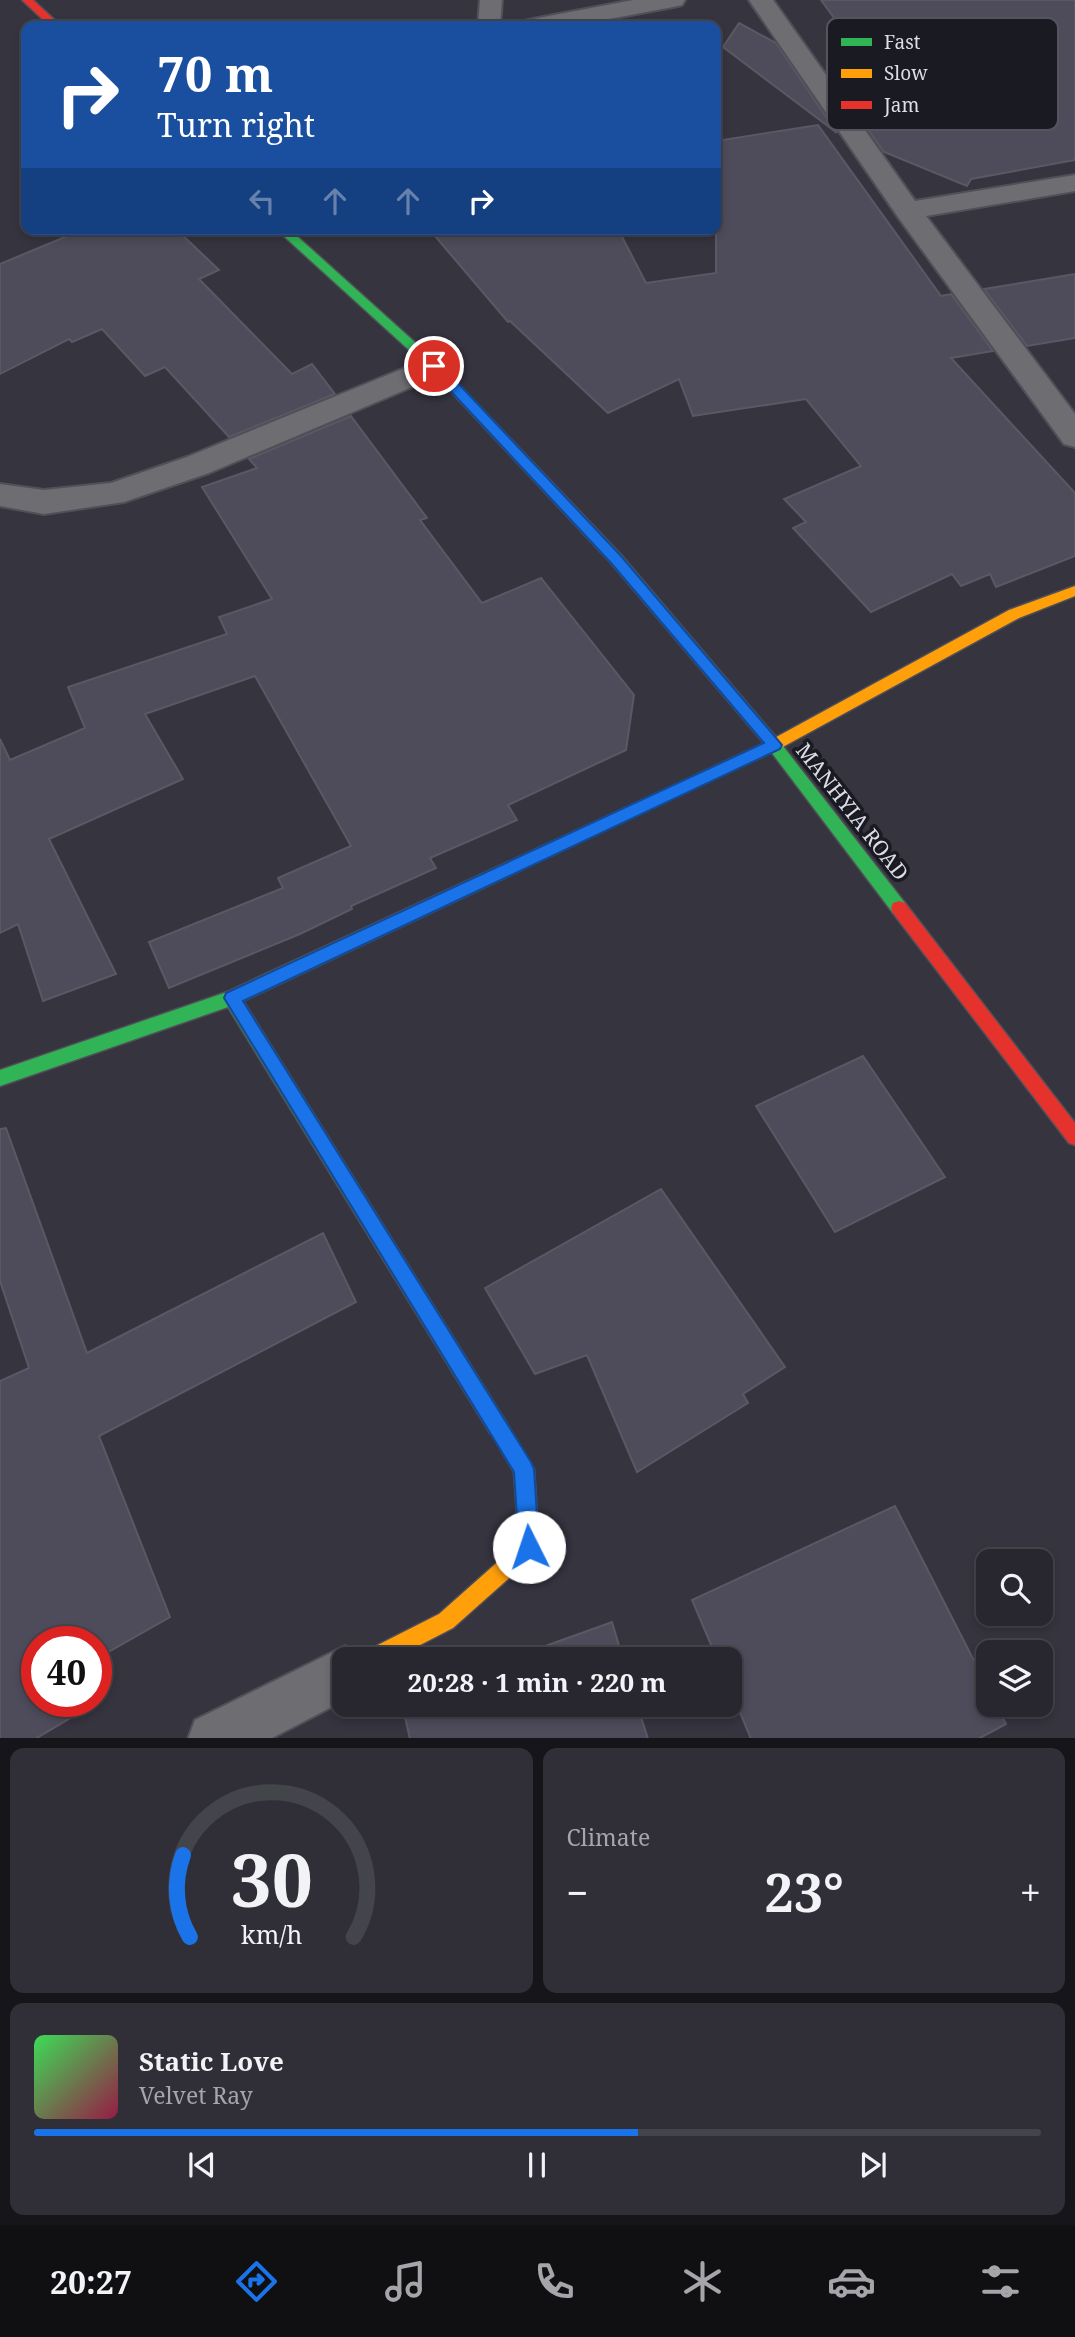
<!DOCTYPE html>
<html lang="en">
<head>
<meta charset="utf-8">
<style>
	body { margin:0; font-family:"Noto Serif",serif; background:#302f37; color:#f1f3f6; height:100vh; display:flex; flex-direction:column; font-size:26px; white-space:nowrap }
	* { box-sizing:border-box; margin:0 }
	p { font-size:23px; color:#a5a5aa }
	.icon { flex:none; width:38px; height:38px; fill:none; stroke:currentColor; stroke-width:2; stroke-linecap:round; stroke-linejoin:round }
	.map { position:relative; height:1738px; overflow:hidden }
	.panel { display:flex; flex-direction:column; gap:10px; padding:10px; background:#16151a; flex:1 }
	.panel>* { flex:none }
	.banner { position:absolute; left:21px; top:21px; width:700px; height:214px; border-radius:14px; box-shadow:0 4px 10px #0003,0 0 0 2px #44444b; background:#1a4fa0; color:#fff; overflow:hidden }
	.tools { position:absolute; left:976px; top:1549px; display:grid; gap:14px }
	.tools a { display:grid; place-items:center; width:77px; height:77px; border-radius:14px; background:#28272f; box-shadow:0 4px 10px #0003,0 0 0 2px #44444b; font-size:35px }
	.speed { position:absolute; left:21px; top:1626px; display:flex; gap:14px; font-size:35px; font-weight:700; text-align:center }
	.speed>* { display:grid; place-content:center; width:91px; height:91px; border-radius:50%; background:#28272f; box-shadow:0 4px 10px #0003,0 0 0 2px #44444b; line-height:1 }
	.speed .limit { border:10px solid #d22; background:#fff; color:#111 }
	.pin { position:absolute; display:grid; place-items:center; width:60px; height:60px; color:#fff; margin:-30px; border:4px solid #fff; border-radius:50%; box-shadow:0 2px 7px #0007 }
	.me { position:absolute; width:77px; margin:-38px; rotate:356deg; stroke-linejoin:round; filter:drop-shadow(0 0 5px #0008) }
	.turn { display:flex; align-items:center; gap:24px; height:147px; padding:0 21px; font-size:32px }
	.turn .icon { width:91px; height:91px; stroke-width:2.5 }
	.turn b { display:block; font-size:49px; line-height:60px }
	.lanes { display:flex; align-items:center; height:66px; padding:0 21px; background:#0003; justify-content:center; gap:35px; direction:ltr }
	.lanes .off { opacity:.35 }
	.big { font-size:52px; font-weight:700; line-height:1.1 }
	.panel .widget { flex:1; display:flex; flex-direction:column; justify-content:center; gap:10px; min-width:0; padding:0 24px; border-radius:14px; background:#302f37 }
	.panel .dial { align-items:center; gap:0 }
	.dial svg { height:182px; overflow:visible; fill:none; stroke:#44444b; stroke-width:7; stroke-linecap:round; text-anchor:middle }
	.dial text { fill:#f1f3f6; stroke:none }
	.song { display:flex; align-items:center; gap:21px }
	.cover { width:84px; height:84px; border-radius:10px; background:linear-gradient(135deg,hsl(130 70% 55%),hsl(340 70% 35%)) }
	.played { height:7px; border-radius:4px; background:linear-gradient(90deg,#1a73e8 60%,#44444b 60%) }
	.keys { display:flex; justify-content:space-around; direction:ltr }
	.heat { display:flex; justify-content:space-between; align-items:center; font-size:38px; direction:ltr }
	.panel .tiles { flex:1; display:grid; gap:10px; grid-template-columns:1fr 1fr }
	.widget:last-child { grid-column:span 2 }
	.trip { position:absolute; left:332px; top:1647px; width:410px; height:70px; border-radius:14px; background:#28272f; box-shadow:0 4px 10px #0003,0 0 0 2px #44444b; font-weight:700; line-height:70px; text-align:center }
	.dock { display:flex; height:112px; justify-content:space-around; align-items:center; background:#101013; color:#a5a5aa }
	.dock .icon { width:49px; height:49px }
	.dock .current { color:#1a73e8 }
	.dock b { font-size:32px; color:#f1f3f6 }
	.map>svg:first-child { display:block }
	.building { fill:#4e4c5b; stroke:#5a5963; stroke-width:2 }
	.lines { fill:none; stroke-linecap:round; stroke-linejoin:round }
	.lane-casing { stroke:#515059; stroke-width:4 }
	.street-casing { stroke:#515059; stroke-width:4 }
	.fast-casing { stroke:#515059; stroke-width:3 }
	.slow-casing { stroke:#515059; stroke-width:3 }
	.jam-casing { stroke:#515059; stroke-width:3 }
	.lane { fill:#6d6d72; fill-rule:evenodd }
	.street { fill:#6d6d72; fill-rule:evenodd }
	.fast { fill:#30b455; fill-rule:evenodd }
	.slow { fill:#ff9f0a; fill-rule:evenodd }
	.jam { fill:#e5322d; fill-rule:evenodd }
	.route { fill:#1a73e8; stroke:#114b97; stroke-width:2 }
	.labels { text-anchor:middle; stroke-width:7; stroke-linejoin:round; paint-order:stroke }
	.street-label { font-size:21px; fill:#dddde9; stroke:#1a1a22 }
	.key { fill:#1a1a22; stroke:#54545e; stroke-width:2 }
	.key-label { font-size:19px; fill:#dddde9 }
</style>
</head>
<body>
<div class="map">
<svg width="1075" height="1739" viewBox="0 0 1075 1739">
	<rect width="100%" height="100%" fill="#35343f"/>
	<!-- building -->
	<g class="building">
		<polygon points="821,0 1075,0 1075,160 971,179 967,186 884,152 828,73 907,118"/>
		<polygon points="739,23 776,43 837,133 723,47"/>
		<polygon points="818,125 941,296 951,294 993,351 951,358 1075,493 1075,556 996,587 990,574 961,586 952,574 871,612 793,528 806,522 784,499 861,466 806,399 693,416 679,379 608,413 510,321 508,322 429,229 618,229 646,283 716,273 716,141"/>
		<polygon points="84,229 176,229 219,270 199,279 292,374 312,364 335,394 229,437 165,367 145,376 102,329 72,342 69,339 0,374 0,264"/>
		<polygon points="1075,274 1075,338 1027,346 984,289"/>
		<polygon points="351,416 427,518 420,520 482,603 541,578 634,695 626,750 508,805 517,820 430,858 436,868 351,906 352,909 300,934 169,988 149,942 283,888 278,878 351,846 255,676 145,714 183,779 49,839 116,974 43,1001 18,924 0,933 0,739 10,760 85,728 68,687 227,634 219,617 272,599 202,487 257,468 249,459"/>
		<polygon points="863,1056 945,1177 835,1232 756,1106"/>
		<polygon points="6,1128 87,1353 323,1233 356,1302 99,1436 170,1617 96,1659 96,1642 37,1642 37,1701 96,1701 96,1687 101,1700 35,1739 0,1739 0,1381 29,1368 0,1281 0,1129"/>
		<polygon points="661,1189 785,1367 743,1394 748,1403 637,1472 587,1355 535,1374 485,1288"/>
		<polygon points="895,1506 989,1690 989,1704 996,1704 1006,1724 978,1739 751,1739 730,1688 730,1659 717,1659 692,1600"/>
		<polygon points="612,1622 623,1659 509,1659"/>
		<polygon points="402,1704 637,1704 648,1739 410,1739"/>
	</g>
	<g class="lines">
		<!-- lane casing -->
		<g class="lane-casing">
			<polygon id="lane" points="480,0 502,0 500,26 478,26"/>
		</g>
		<!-- street casing -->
		<g class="street-casing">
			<g id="street">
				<polygon points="633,0 685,0 682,5 673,7 572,26 521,26 524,21 533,19"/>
				<polygon points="749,0 773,0 915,201 1075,175 1075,191 926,216 1075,414 1075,447 1064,444 898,217"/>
				<polygon points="434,356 445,359 449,366 445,373 209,473 124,502 44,514 0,506 0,484 44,490 111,483 187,457"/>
				<polygon points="345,1646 363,1654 365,1659 345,1659 345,1700 270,1739 188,1739 195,1720"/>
			</g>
		</g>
		<!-- fast casing -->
		<g class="fast-casing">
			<g id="fast">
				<polygon points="276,229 289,229 438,363 621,555 779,741 905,903 907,908 905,913 899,915 893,913 769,749 611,563 430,369"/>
				<polygon points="703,772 708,774 711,778 708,782 243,1001 504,1419 507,1426 504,1433 497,1436 490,1433 228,1007 0,1086 0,1070 227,992"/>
			</g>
		</g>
		<!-- slow casing -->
		<g class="slow-casing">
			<g id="slow">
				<polygon points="1075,586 1075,596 1019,618 779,749 708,782 698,782 695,778 698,774 769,741 1009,610"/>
				<polygon points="497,1416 504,1419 534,1469 539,1547 536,1554 453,1628 393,1659 360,1659 364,1652 439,1614 519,1543 514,1472 487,1426 490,1419"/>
			</g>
		</g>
		<!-- jam casing -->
		<g class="jam-casing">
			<g id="jam">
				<polygon points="22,0 33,0 61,26 50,26"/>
				<polygon points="899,901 905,903 1075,1123 1075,1145 1069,1143 893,913 891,908 893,903"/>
			</g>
		</g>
		<!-- lane -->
		<use href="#lane" class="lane"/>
		<!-- street -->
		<use href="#street" class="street"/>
		<!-- fast -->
		<use href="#fast" class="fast"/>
		<!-- slow -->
		<use href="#slow" class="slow"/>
		<!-- jam -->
		<use href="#jam" class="jam"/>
	</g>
	<!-- route -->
	<polygon class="route" points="434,362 439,363 621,556 782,745 780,749 243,1001 531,1462 534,1469 539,1547 536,1554 529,1557 522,1554 519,1547 514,1472 224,998 226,993 764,743 611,563 430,369 428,366"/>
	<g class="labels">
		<!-- street labels -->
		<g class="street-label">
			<text transform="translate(852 812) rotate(52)" y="7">MANHYIA ROAD</text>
		</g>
	</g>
	<!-- legend -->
	<rect x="827" y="18" width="231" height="112" rx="10" class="key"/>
	<rect x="841" y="38" width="31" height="8" fill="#30b455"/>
	<rect x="841" y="69" width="31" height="9" fill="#ff9f0a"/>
	<rect x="841" y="101" width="31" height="8" fill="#e5322d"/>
	<g class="key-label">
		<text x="884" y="49">Fast</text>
		<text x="884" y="80">Slow</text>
		<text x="884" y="112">Jam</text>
	</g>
</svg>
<div class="tools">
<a><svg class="icon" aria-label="search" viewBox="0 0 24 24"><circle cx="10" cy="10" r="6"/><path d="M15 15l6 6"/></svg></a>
<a><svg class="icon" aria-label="layers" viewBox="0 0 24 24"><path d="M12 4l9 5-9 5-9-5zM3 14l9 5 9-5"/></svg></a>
</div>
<div class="speed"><div class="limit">40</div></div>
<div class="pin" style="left:434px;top:366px;background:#d93025"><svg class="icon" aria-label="arrive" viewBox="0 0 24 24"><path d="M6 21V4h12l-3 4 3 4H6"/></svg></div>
<svg class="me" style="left:529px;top:1547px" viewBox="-20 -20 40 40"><circle r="19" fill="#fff"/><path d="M0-13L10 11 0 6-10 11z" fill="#1a73e8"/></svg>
<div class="trip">20:28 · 1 min · 220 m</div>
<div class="banner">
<div class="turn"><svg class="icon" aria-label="right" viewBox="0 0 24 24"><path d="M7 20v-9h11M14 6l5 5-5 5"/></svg><div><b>70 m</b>Turn right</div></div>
<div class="lanes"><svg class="icon off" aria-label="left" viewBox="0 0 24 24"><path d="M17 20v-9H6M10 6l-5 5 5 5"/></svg><svg class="icon off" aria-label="ahead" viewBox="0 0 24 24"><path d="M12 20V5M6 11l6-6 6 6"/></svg><svg class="icon off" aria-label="ahead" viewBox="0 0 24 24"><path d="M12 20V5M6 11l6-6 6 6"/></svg><svg class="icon" aria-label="right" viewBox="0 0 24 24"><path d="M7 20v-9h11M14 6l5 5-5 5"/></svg></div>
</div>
</div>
<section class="panel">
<div class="tiles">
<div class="widget dial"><svg viewBox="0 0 100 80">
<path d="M14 69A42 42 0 1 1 86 69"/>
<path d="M14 69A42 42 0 0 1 11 33" stroke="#1a73e8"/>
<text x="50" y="56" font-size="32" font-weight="700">30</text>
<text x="50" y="72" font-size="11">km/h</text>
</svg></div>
<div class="widget"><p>Climate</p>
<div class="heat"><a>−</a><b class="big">23°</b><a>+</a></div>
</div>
<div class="widget">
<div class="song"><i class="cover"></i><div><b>Static Love</b><p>Velvet Ray</p></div></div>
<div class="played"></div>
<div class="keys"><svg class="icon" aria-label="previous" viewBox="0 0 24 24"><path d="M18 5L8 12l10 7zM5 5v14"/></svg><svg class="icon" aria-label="pause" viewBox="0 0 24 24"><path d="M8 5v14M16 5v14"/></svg><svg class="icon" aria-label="next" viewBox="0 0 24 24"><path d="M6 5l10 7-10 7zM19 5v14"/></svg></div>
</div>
</div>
</section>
<nav class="dock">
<b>20:27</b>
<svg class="icon current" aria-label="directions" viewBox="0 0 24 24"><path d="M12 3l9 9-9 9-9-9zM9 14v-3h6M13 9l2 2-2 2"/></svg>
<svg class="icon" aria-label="music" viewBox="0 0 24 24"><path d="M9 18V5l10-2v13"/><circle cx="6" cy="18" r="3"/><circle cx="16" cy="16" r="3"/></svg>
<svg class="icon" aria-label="phone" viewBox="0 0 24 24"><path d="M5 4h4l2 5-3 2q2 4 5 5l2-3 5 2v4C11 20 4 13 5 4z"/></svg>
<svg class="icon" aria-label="climate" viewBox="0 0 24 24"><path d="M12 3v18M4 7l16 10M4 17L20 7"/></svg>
<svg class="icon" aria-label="car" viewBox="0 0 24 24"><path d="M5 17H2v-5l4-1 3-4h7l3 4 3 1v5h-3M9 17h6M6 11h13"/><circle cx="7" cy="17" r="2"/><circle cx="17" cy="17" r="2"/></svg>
<svg class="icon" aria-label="filters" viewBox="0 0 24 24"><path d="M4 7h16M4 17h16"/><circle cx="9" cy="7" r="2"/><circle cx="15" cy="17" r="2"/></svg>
</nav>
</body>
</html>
